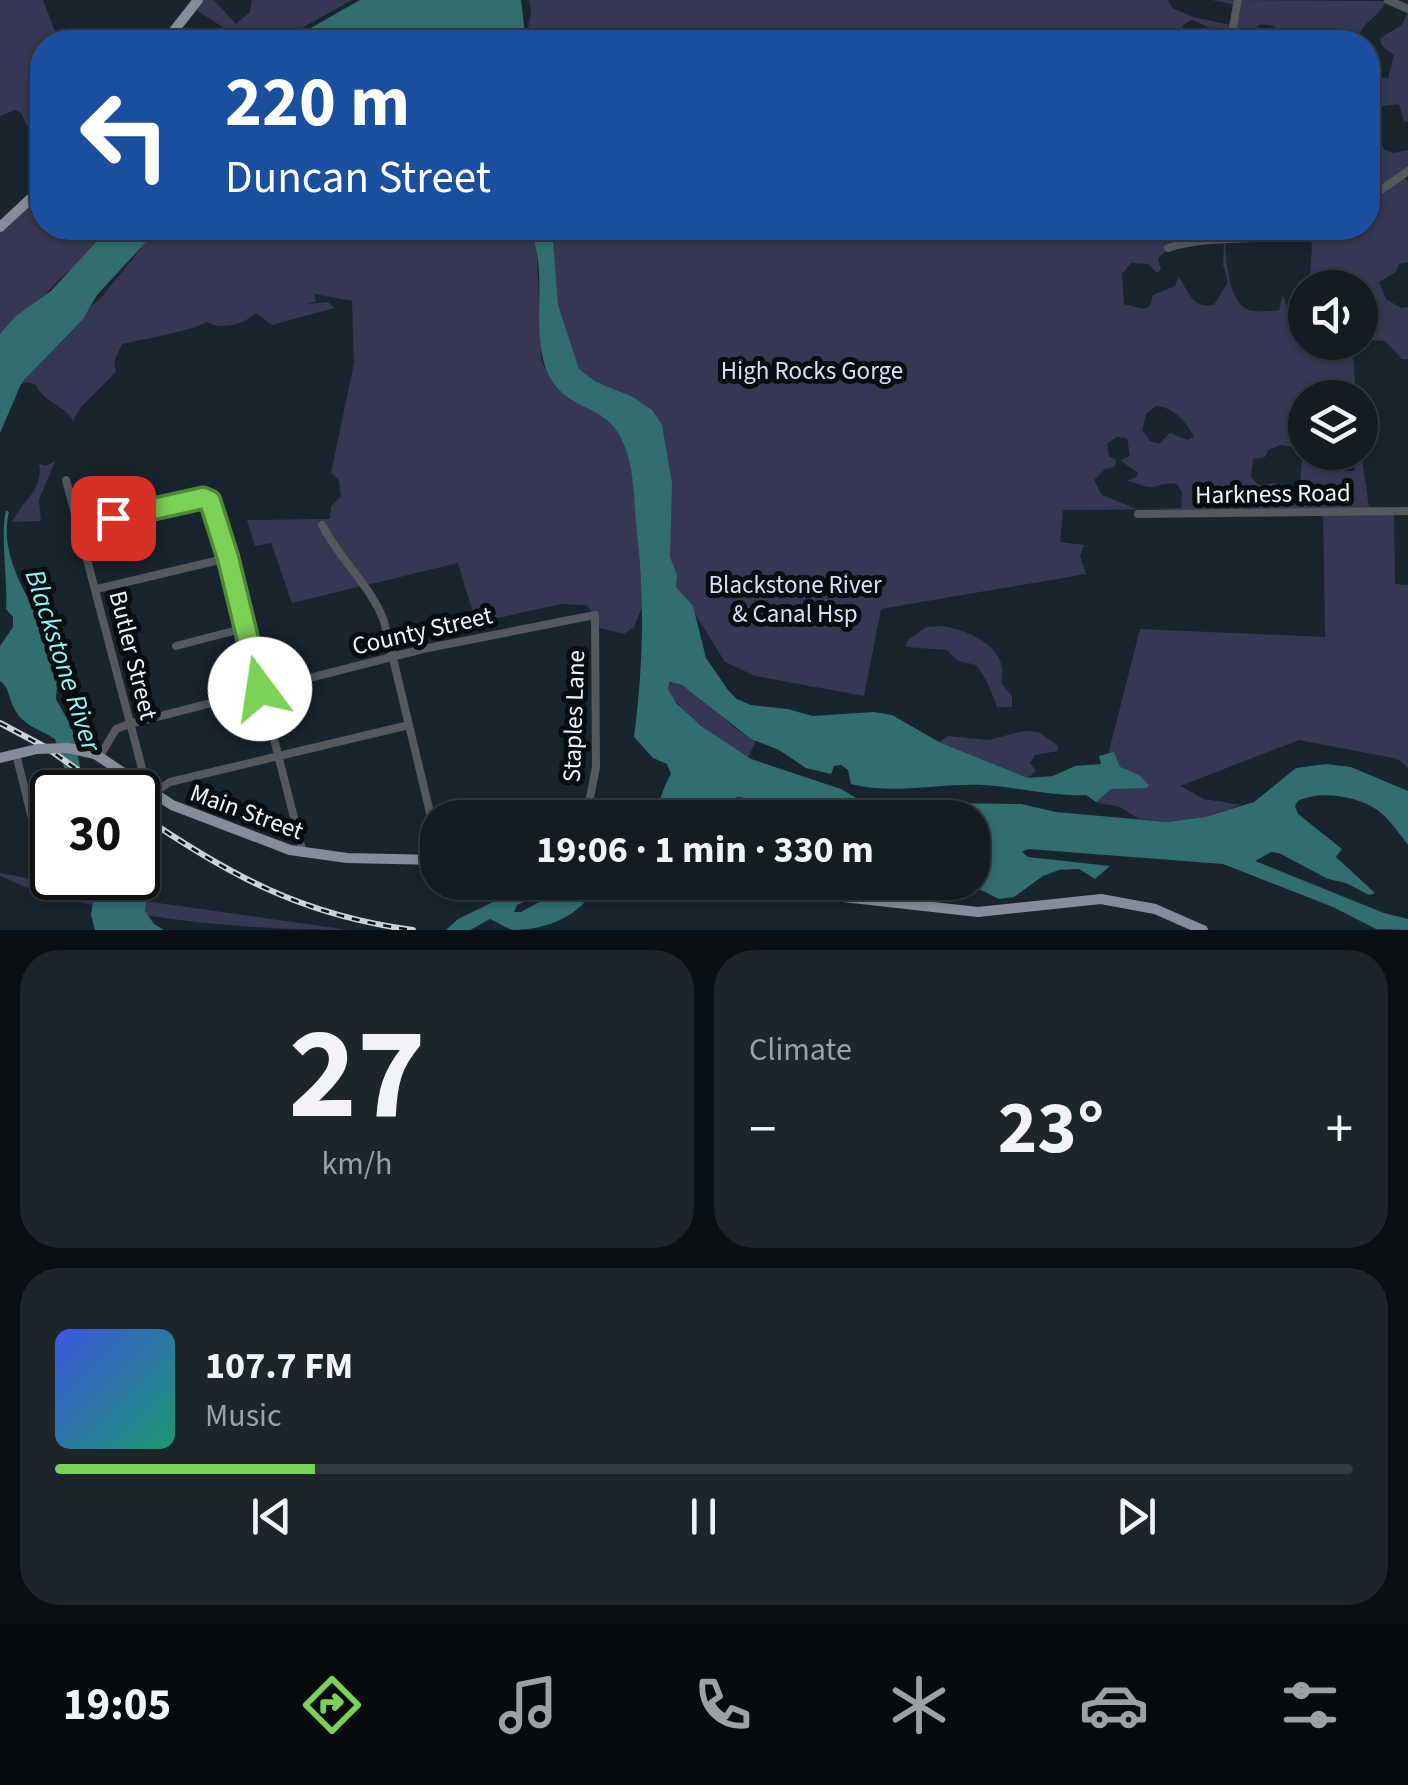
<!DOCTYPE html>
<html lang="en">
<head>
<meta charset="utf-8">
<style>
	body { margin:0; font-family:"Source Sans 3",sans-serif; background:#1b252a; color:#f1f3f6; height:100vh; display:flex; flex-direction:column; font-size:38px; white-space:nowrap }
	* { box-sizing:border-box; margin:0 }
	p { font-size:32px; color:#9ca1a5 }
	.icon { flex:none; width:55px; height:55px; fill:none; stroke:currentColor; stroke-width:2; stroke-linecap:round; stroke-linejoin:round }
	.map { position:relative; height:930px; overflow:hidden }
	.side { display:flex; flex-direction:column; gap:20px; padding:20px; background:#0a0f13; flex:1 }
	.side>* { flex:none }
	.banner { position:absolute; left:30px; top:30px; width:1350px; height:210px; border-radius:40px; box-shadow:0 2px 8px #0004,0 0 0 2px #313a40; background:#1a4fa0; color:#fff; overflow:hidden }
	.buttons { position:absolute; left:1288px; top:270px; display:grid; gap:20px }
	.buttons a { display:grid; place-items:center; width:90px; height:90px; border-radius:50%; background:#121c22; box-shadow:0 2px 8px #0004,0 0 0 2px #313a40; font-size:50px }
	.speed { position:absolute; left:30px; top:770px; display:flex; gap:20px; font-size:50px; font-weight:700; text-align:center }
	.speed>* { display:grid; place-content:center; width:130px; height:130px; border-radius:50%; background:#121c22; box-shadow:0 2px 8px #0004,0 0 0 2px #313a40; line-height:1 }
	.speed .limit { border:5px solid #111; border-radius:15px; background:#fff; color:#111 }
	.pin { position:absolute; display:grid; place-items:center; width:85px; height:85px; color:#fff; margin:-42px; border-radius:20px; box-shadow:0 5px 15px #0006 }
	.me { position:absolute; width:110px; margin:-55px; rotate:346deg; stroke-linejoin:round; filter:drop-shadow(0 0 8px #0008) }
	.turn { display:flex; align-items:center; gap:35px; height:210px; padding:0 30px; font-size:45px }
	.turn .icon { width:130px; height:130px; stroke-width:2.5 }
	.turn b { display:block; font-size:70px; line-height:85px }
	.big { font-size:75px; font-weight:700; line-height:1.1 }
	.side .card { flex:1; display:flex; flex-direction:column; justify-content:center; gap:15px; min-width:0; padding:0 35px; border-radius:40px; background:#1b252a }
	.side .dial { align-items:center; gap:0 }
	.dial b { font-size:130px; line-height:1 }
	.song { display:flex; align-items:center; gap:30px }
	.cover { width:120px; height:120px; border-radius:15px; background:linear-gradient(135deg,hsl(230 70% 55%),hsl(160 70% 35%)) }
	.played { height:10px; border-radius:5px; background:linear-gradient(90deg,#7bd156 20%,#313a40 20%) }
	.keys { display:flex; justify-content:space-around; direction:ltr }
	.heat { display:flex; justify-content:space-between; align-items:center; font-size:55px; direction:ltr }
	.side .tiles { flex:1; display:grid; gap:20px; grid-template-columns:1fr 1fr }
	.card:last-child { grid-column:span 2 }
	.trip { position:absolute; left:420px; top:800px; width:570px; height:100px; border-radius:40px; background:#121c22; box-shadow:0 2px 8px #0004,0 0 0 2px #313a40; font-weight:700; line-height:100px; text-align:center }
	.tabs { display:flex; height:160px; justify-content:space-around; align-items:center; background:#070b0e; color:#9ca1a5 }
	.tabs .icon { width:70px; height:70px }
	.tabs .current { color:#7bd156 }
	.tabs b { font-size:45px; color:#f1f3f6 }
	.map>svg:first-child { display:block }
	.green { fill:#363752; fill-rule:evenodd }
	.water { fill:#326d6f }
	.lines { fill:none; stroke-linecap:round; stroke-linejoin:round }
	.minor { stroke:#55585e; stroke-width:8 }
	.major { stroke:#858d9a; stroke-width:10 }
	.rail-casing { stroke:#cad3da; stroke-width:6 }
	.rail { stroke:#080d11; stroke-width:2.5; stroke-dasharray:8; stroke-linecap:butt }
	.major-bridge { stroke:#858d9a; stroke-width:10 }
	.route-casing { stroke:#508838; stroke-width:25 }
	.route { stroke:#7bd156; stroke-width:18 }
	.labels { text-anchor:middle; stroke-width:10; stroke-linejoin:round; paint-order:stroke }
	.park-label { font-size:25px; fill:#dbddf8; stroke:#080d11 }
	.street-label { font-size:25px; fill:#edf5fb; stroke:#080d11 }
	.water-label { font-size:28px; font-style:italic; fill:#91f2f6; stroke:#080d11 }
</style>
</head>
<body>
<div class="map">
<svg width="1408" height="930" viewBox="0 0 1408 930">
	<rect width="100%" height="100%" fill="#18252e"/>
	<!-- green -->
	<g class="green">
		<polygon points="0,0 43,0 59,42 42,42 42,124 35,119 27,126 21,113 15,110 0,116"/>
		<polygon points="199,0 214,0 236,24 250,12 252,0 352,0 277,42 236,42 224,28 193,8"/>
		<path d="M529,0H1168L1172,8L1193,17L1231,25L1237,5L1212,0L1386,1C1378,20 1360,21 1358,42H1284C1279,27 1275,24 1259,25L1253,31L1210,28L1192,20L1184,24L1176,42H525L531,13Z"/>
		<path d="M1408,12V121L1404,122L1399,104L1376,107L1368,123L1385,150L1394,153L1408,150V172L1404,176L1408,182V262L1399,264L1396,272L1379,282L1386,299L1401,308L1408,307V359H1402L1385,341L1373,340L1356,345L1353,353L1356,397L1305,398V452L1322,453L1346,471H1355L1352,453L1360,452V445L1369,507H1394L1395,584L1408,585V768L1398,759L1299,740L1180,786L1204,799L1241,805L1205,817L1167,822L1139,819L1120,807L1096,802L1140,629L1325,637L1323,508L1063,510L1060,542L1084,545L1080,556L1086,574L881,609L864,696L755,676L725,662L687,601L665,583L611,395L557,360L549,228H1145L1150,233L1165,232L1171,247L1158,258L1161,269L1157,273L1148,264L1131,263L1122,274L1124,304L1144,309L1150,306L1153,295L1175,286L1179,277C1188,291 1193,310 1214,305L1228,282L1223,264L1224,242H1189V228H1265V239L1225,242C1226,260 1229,302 1247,309C1255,313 1269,311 1279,310L1283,294L1289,314L1298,318L1305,313V342H1360V288L1318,287L1317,281L1310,274L1312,245L1308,233L1291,234L1290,228H1368V66L1373,76L1388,78L1394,55L1382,46L1380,38L1402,25ZM1156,406C1173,407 1185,421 1194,436L1188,440L1170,433L1159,444L1150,441L1142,430L1146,414ZM1116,437L1127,438L1130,456L1120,460L1138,473L1136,477L1127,481C1134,482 1142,486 1149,487C1158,488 1162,482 1177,484L1182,492L1181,508L1137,509L1102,495L1094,480L1105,469L1115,467L1116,460L1109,456L1107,444ZM1280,445L1293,447L1302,460L1300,482L1295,487L1297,492L1291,494L1282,492L1276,483L1259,485L1251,477L1253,459L1265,457L1268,450Z"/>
		<polygon points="467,24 488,42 355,42 420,26"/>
		<polygon points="42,190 42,228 113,228 108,237 60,279 0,341 0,229"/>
		<path d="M157,228H536L541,358C552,395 588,404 620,418L660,588L642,607L634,627L624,634L600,628L598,620L587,605L561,604L476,623L458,563L292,603L271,543L255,546L247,520L330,519L331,506L341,497L339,480L331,473L354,363L352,301L314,294L316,301L307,304L328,302L334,308L272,325L256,313C244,324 223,331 206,322C196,330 139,340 122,344L114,362L116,372L80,408L73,421C64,404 44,403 36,385L26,382L10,389L38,351L101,298Z"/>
		<path d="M55,461L39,500L41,521L12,522C22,501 44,490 39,464L46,466Z"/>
		<path d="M941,626C963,629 997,641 1002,667C1003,673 1001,678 1002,684L1012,696V707H997C992,693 986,677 976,665L958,661L947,650L906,647L907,641L926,627Z"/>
		<path d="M672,682C701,690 726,727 756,741L748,757C719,739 685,720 668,689Z"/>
		<polygon points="1024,731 1038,732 1057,745 1058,751 1035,755 1030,763 1036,771 1028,778 939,742 948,736 988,740"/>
		<path d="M0,873L158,903L349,930C244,930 137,920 36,891C23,887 12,880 0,876Z"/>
	</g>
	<!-- water -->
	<g class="water">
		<polygon points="360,0 521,0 526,42 484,42 469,31 425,28 361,42 286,42"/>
		<polygon points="109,228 159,228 97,295 83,319 22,382 0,433 0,334 16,316 51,291"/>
		<path d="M533,228H552L558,305L579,369L596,382L633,397L652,410L662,425L672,483L670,557L677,575L676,587L693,606L706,658L728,690L737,699L751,705L788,709L812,716L874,712L892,715L939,742L1028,778L1053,776L1075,766L1101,764L1099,756L1114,752L1120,767L1139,775L1149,785L1147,788L1111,789L1096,802L1086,795C1053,797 1018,787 984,785C939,783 895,795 851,784L848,770L841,765L834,766L831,774L806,768L779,750L751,739L682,685L670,682L668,689L677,704L701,726L751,759L841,789L863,802L1021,804L1056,812L1167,822L1205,817L1254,802L1296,768L1326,764L1351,767L1408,791V845C1399,833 1389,818 1376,809C1356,796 1319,790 1298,801L1295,806L1298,814L1342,849L1336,857L1375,893L1369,895L1346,883L1328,879L1279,853L1271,852L1255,861L1384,913L1408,919V930L1376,929L1333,907L1223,864L1028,849L1022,852L1028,857L1110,866L1095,879L1079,869L1059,870L1043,876L1014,897L999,899L967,883L972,882V818L808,817L786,810H771L751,799L738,797L684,817H650C660,807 662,788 671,774L667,764L653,758L634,737C643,669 645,600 637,532C634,506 635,476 626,450C611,404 579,415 555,385C533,358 541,306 539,273C539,258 534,243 533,228Z"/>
		<path d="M6,510L9,512C0,547 19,582 36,613C39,619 40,628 43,635C48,641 55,645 59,653C64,668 56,683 56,699L72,728L83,781L89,792H72L55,739C40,729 25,727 15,710C8,698 10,688 0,681V646L13,627V617L6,609C8,580 0,536 6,510Z"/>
		<polygon points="138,857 148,889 145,911 154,924 164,930 95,930 91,915 97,878 138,878"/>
		<path d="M532,883H565L517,905L514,912H521L574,883L596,885C583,915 547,930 513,930C505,928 497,922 490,919L470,930H446L458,919Z"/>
	</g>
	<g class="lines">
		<!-- minor -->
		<g class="minor">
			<polyline points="1388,0 1408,9"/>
			<polyline points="1230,42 1238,0"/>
			<polyline points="1368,199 1408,171"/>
			<path d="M1168,248C1217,232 1269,245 1319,228"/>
			<polyline points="66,480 143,772 140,783"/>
			<polyline points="1138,514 1408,511"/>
			<path d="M322,525C340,560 371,586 384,621L438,846"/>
			<polyline points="80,526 203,497 210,501 228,558 303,853"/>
			<polyline points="97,589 228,558"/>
			<polyline points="176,646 245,628"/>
			<polyline points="16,754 41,855"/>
			<polyline points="100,756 116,729 129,724 423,649 595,615 596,767 586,818"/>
			<polyline points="153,793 170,782 409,725"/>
		</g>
		<!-- major -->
		<g class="major">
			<polyline points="165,42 198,0"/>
			<polyline points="0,227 42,188"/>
			<polyline points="95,754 172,805 290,850 347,858 438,860"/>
			<polyline points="0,758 37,749"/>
			<polyline points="709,882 978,912 1101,899 1155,909 1203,930"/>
		</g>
		<!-- rail casing -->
		<g class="rail-casing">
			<g id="rail">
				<polyline points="0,723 47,748 109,792"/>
				<path d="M138,813C229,875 301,915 413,930"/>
			</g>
		</g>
		<!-- rail -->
		<use href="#rail" class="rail"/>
		<!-- major-bridge -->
		<polyline class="major-bridge" points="37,749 68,748 95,754"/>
	</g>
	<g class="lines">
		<!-- route casing -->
		<g class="route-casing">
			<polyline id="route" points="113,518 203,498 210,501 228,558 260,689"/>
		</g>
		<!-- route -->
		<use href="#route" class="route"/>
	</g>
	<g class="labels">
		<!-- park labels -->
		<g class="park-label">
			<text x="812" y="379">High Rocks Gorge</text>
			<text x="795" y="593">Blackstone River<tspan x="795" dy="29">&amp; Canal Hsp</tspan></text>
		</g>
		<!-- street labels -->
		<g class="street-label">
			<text transform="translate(1273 493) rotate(-1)" y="9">Harkness Road</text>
			<text transform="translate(422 630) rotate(-13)" y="9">County Street</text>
			<text transform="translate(134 655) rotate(76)" y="9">Butler Street</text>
			<text transform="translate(573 716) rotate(-88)" y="9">Staples Lane</text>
			<text transform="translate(247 811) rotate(20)" y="9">Main Street</text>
		</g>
		<!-- water labels -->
		<g class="water-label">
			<text transform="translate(64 660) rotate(72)" y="10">Blackstone River</text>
		</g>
	</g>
</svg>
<div class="buttons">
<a><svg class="icon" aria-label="sound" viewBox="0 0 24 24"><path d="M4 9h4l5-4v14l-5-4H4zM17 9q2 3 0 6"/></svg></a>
<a><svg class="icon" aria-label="layers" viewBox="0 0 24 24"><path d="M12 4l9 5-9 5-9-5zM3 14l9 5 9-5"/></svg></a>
</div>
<div class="speed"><div class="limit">30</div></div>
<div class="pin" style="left:113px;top:518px;background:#d93025"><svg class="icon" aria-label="arrive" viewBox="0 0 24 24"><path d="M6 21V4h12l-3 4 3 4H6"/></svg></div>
<svg class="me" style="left:260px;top:689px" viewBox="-20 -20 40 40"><circle r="19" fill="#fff"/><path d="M0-13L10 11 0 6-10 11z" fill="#7bd156"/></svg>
<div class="trip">19:06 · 1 min · 330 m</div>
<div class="banner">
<div class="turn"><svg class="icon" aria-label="left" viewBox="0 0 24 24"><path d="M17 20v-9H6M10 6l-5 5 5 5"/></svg><div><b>220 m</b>Duncan Street</div></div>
</div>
</div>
<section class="side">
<div class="tiles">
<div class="card dial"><b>27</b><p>km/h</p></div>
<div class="card"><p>Climate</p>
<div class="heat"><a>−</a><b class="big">23°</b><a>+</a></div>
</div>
<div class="card">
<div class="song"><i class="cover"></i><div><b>107.7 FM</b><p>Music</p></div></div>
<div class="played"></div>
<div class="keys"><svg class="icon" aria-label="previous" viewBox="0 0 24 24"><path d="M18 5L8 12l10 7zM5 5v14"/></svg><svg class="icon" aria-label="pause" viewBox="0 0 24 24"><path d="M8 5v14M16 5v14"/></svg><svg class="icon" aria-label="next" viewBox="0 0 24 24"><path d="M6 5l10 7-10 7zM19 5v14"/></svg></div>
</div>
</div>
</section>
<nav class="tabs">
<b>19:05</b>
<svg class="icon current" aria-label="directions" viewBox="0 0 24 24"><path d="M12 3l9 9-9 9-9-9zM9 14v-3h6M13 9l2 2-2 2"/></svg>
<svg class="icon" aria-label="music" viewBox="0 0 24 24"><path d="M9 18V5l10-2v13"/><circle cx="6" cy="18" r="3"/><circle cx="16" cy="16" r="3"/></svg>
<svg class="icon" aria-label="phone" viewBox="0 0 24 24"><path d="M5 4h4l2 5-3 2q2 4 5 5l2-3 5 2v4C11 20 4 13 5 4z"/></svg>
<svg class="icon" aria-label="climate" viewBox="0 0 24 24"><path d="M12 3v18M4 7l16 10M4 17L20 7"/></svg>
<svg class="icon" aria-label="car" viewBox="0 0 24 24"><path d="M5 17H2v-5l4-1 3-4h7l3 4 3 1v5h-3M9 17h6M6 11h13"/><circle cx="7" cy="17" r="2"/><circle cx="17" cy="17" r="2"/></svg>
<svg class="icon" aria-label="filters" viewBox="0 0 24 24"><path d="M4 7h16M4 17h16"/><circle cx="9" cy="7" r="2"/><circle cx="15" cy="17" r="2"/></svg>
</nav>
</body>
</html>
